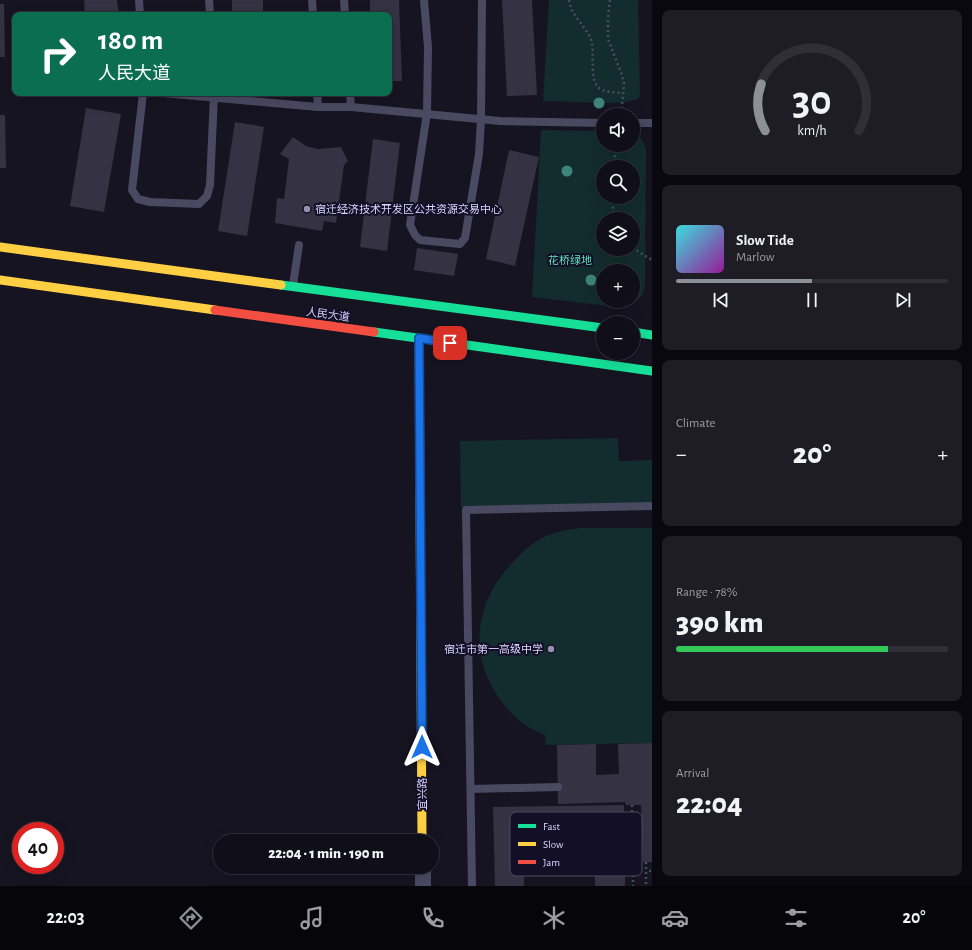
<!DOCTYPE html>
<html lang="en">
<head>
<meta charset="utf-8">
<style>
	body { margin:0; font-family:"Alegreya Sans","Noto Sans SC",sans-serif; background:#1e1d26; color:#f1f3f6; height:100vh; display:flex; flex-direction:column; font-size:15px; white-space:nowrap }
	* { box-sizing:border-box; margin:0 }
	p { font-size:13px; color:#9c9ca2 }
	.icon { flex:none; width:22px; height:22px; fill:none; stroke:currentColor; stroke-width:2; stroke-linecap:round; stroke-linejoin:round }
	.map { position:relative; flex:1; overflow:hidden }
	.side { display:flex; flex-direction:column; gap:10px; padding:10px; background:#09080e; width:320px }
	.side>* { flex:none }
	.banner { position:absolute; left:12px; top:12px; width:380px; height:84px; border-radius:8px; box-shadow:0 4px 16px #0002,0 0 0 1px #302f38; background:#0b6e4f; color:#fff; overflow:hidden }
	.tools { position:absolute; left:596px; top:108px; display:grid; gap:8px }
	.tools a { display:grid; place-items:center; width:44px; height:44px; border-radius:50%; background:#100f19; box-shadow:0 4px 16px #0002,0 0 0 1px #302f38; font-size:20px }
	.speed { position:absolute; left:12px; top:822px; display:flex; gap:8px; font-size:20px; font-weight:700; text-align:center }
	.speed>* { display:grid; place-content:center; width:52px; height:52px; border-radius:50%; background:#100f19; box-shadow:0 4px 16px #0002,0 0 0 1px #302f38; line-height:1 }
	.speed .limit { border:6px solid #d22; background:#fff; color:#111 }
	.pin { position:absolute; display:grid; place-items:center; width:34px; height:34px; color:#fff; margin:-17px; border-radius:8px; box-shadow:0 2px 6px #0006 }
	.me { position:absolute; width:44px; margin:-22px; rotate:0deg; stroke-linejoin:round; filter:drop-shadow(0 0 3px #0008) }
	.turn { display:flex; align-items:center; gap:14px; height:84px; padding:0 20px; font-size:18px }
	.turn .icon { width:52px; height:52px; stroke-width:2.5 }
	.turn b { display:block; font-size:28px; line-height:34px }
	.big { font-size:30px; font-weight:800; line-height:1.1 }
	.side .tile { flex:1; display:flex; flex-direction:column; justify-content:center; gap:6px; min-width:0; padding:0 14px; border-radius:8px; background:#1e1d26 }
	.side .dial { align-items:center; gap:0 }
	.dial svg { height:104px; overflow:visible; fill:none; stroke:#302f38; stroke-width:7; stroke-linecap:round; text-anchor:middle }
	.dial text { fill:#f1f3f6; stroke:none }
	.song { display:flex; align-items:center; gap:12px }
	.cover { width:48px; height:48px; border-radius:6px; background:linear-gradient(135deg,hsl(180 70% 55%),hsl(300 70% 35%)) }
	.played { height:4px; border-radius:2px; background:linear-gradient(90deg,#8c9099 50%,#302f38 50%) }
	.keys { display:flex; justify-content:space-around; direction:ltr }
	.heat { display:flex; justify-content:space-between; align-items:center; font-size:22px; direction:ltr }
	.charge { height:6px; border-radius:3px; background:linear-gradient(90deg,#34c759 78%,#302f38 0) }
	.trip { position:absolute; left:213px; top:834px; width:226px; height:40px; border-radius:20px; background:#100f19; box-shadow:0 4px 16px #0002,0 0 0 1px #302f38; font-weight:800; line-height:40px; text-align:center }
	.tab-bar { display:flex; height:64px; justify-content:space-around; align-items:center; background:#06060a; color:#9c9ca2 }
	.tab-bar .icon { width:28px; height:28px }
	.tab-bar .selected { color:#8c9099 }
	.tab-bar b { font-size:18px; color:#f1f3f6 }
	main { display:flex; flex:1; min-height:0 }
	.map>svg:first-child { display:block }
	.green { fill:#132c2d; fill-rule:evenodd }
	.building { fill:#343243 }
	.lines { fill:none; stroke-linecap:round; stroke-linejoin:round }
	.path { stroke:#44505f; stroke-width:2.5; stroke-dasharray:2 3; stroke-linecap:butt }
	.lane { stroke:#4a4962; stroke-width:8 }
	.street { stroke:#4a4962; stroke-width:16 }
	.fast { stroke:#16e098; stroke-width:9 }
	.slow { stroke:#ffcf43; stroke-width:9 }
	.jam { stroke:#f24e42; stroke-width:9 }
	.tree { fill:#3e8478 }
	.route-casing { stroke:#114b97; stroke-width:10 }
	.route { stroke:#1a73e8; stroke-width:7 }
	.poi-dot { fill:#9591b1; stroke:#130f26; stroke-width:1.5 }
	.labels { text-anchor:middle; stroke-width:4; stroke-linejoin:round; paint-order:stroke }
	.poi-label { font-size:11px; fill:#d9d4ff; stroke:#130f26; text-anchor:start }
	.park-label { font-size:11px; fill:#5fe0c0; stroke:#130f26 }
	.street-label { font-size:11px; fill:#d9d4ff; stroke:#130f26 }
	.key { fill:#130f26; stroke:#4e4a67; stroke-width:1 }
	.key-label { font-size:11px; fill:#d9d4ff }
</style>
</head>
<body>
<main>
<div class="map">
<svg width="652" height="886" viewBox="0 0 652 886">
	<rect width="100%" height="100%" fill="#161421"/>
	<!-- green -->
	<g class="green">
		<polygon points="549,0 638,0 640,95 638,99 626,102 613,103 543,101"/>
		<path d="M541,130L603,131V145H633V133L641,138L646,148L645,287L642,296L633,303L617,307L532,297ZM603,167H633V197H603ZM603,219H633V249H603ZM603,271H633V301H603Z"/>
		<polygon points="618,438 619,461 652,460 652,503 461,507 460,441"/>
		<path d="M581,528H652V743L546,745L545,735C524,727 512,716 499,698C466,651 477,596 517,558C523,551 530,545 538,540C551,532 567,530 581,528Z"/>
	</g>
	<!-- building -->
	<g class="building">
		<polygon points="84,0 117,0 119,15 85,15"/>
		<rect x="232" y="0" width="31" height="15"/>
		<polygon points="370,0 399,0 402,81 389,81 389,15 370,15"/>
		<polygon points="502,0 532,0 537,95 507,96"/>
		<polygon points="0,4 4,4 5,57 0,57"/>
		<polygon points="86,108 121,114 104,212 70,206"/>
		<polygon points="0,115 5,115 6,168 0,168"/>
		<polygon points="235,122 264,127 247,236 218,231"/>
		<polygon points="293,137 306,146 318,149 341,147 348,161 344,165 336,223 324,221 322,231 275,223 277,198 284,199 289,159 280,154"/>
		<polygon points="373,139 400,143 387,251 360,247"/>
		<polygon points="509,150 539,157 515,266 486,259"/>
		<polygon points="417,248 458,254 454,276 414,270"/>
		<polygon points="652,743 652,862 643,862 641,805 626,805 625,802 558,804 557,745 596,744 596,775 619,774 618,744"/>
		<polygon points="624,805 625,886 595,886 594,820 523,822 524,886 495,886 493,807"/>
	</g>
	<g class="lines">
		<!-- path -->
		<g class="path">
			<path d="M569,0C571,17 588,27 592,43C594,54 590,76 597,86C602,93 615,92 623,93"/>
			<polyline points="610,0 608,18 608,39 622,75 624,84 621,115"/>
			<polyline points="613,167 617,145"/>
			<polyline points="610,197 616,219"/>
			<polyline points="633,247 639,252 652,260"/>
			<polyline points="632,805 633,886"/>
			<polyline points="646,862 646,886"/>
			<polyline points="633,871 643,871"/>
			<polyline points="649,871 652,871"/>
		</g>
		<!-- lane -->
		<g class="lane">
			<polyline points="139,0 140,15"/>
			<polyline points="209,0 210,15"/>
			<polyline points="312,0 313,15"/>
			<polyline points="344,0 345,15"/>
			<polyline points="424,0 428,47 427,113 410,225 415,235 420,240 460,244 465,238 479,154 481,119 482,0"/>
			<polyline points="143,93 132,190 138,199 150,202 199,204 207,196 210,185 214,94"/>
			<polyline points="163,93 318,107 351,107 500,121 603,123"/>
			<polyline points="317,93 318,107"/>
			<polyline points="350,93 351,107"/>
			<polyline points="633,123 652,123"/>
			<polyline points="293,285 299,245"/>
			<polyline points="471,789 558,787"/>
			<polyline points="472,886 466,510 652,506"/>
		</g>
		<!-- street -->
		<polyline class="street" points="423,867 423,886"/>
		<!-- fast -->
		<g class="fast">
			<polyline points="281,285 603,328"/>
			<polyline points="374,332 652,371"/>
			<polyline points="633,332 652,335"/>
		</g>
		<!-- slow -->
		<g class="slow">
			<polyline points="0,247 281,285"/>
			<polyline points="0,280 215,310"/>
			<polyline points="420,495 422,841"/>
		</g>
		<!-- jam -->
		<g class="jam">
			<polyline points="215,310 374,332"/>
			<polyline points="419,339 420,495"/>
		</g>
	</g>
	<!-- trees -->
	<g class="tree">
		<circle cx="599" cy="103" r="5.5"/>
		<circle cx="567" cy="171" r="5.5"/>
		<circle cx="591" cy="280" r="5.5"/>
	</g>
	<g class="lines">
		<!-- route casing -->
		<g class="route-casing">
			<polyline id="route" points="422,747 419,338 450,343"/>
		</g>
		<!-- route -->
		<use href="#route" class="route"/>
	</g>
	<!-- markers -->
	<g class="poi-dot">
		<circle cx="307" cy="209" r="4"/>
		<circle cx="551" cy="649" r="4"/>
	</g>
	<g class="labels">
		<!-- poi labels -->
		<g class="poi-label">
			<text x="315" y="213">宿迁经济技术开发区公共资源交易中心</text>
			<text x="543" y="653" text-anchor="end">宿迁市第一高级中学</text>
		</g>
		<!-- park labels -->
		<g class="park-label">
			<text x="570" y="264">花桥绿地</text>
		</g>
		<!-- street labels -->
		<g class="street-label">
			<text transform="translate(328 314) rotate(8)" y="4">人民大道</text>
			<text transform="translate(422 794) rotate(-90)" y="4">宜兴路</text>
		</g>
	</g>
	<!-- legend -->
	<rect x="510" y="812" width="132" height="64" rx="6" class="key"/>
	<rect x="518" y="824" width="18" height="4" fill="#16e098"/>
	<rect x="518" y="842" width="18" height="4" fill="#ffcf43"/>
	<rect x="518" y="860" width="18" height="4" fill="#f24e42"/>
	<g class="key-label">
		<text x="543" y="830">Fast</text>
		<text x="543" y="848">Slow</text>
		<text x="543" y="866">Jam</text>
	</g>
</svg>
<div class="tools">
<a><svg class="icon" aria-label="sound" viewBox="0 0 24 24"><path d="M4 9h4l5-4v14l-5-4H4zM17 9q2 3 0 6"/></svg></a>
<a><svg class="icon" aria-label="search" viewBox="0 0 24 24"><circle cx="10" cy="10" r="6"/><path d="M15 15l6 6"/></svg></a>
<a><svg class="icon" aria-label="layers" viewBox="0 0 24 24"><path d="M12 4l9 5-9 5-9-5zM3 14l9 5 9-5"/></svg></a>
<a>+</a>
<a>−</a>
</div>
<div class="speed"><div class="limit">40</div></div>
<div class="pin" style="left:450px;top:343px;background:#d93025"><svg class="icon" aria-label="arrive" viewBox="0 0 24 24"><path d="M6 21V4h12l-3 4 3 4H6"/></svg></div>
<svg class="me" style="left:422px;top:747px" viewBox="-20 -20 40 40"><path d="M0-17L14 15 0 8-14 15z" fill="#1a73e8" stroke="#fff" stroke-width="4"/></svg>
<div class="trip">22:04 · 1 min · 190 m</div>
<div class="banner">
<div class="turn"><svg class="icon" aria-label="right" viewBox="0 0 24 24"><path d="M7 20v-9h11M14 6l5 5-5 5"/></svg><div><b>180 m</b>人民大道</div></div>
</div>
</div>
<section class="side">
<div class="tile dial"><svg viewBox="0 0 100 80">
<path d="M14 69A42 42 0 1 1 86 69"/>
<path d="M14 69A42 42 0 0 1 11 33" stroke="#8c9099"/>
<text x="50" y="56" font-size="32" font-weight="700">30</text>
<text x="50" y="72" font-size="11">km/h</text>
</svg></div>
<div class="tile">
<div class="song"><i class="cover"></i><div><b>Slow Tide</b><p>Marlow</p></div></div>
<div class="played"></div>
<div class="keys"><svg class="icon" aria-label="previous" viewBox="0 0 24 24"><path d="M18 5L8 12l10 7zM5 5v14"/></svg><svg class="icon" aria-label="pause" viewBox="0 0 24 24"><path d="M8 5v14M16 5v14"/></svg><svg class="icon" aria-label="next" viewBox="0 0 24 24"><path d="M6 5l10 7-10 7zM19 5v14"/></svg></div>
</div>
<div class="tile"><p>Climate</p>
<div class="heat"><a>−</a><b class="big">20°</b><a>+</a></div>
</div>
<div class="tile"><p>Range · 78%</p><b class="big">390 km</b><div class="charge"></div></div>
<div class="tile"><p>Arrival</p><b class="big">22:04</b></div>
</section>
</main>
<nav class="tab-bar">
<b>22:03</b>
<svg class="icon selected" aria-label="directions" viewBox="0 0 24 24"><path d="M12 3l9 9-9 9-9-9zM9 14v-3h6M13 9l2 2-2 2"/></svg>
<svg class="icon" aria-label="music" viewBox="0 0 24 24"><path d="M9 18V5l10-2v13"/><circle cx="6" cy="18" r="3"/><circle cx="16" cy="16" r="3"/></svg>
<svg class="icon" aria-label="phone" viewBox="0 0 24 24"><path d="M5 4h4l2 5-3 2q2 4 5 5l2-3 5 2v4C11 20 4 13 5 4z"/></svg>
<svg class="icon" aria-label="climate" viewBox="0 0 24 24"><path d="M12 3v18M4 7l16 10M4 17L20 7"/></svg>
<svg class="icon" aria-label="car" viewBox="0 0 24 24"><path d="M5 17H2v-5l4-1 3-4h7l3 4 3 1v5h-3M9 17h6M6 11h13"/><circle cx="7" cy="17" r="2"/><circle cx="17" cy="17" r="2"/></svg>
<svg class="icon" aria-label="filters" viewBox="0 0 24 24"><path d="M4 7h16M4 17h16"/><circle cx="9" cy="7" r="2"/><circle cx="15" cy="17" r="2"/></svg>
<b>20°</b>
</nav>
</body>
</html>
